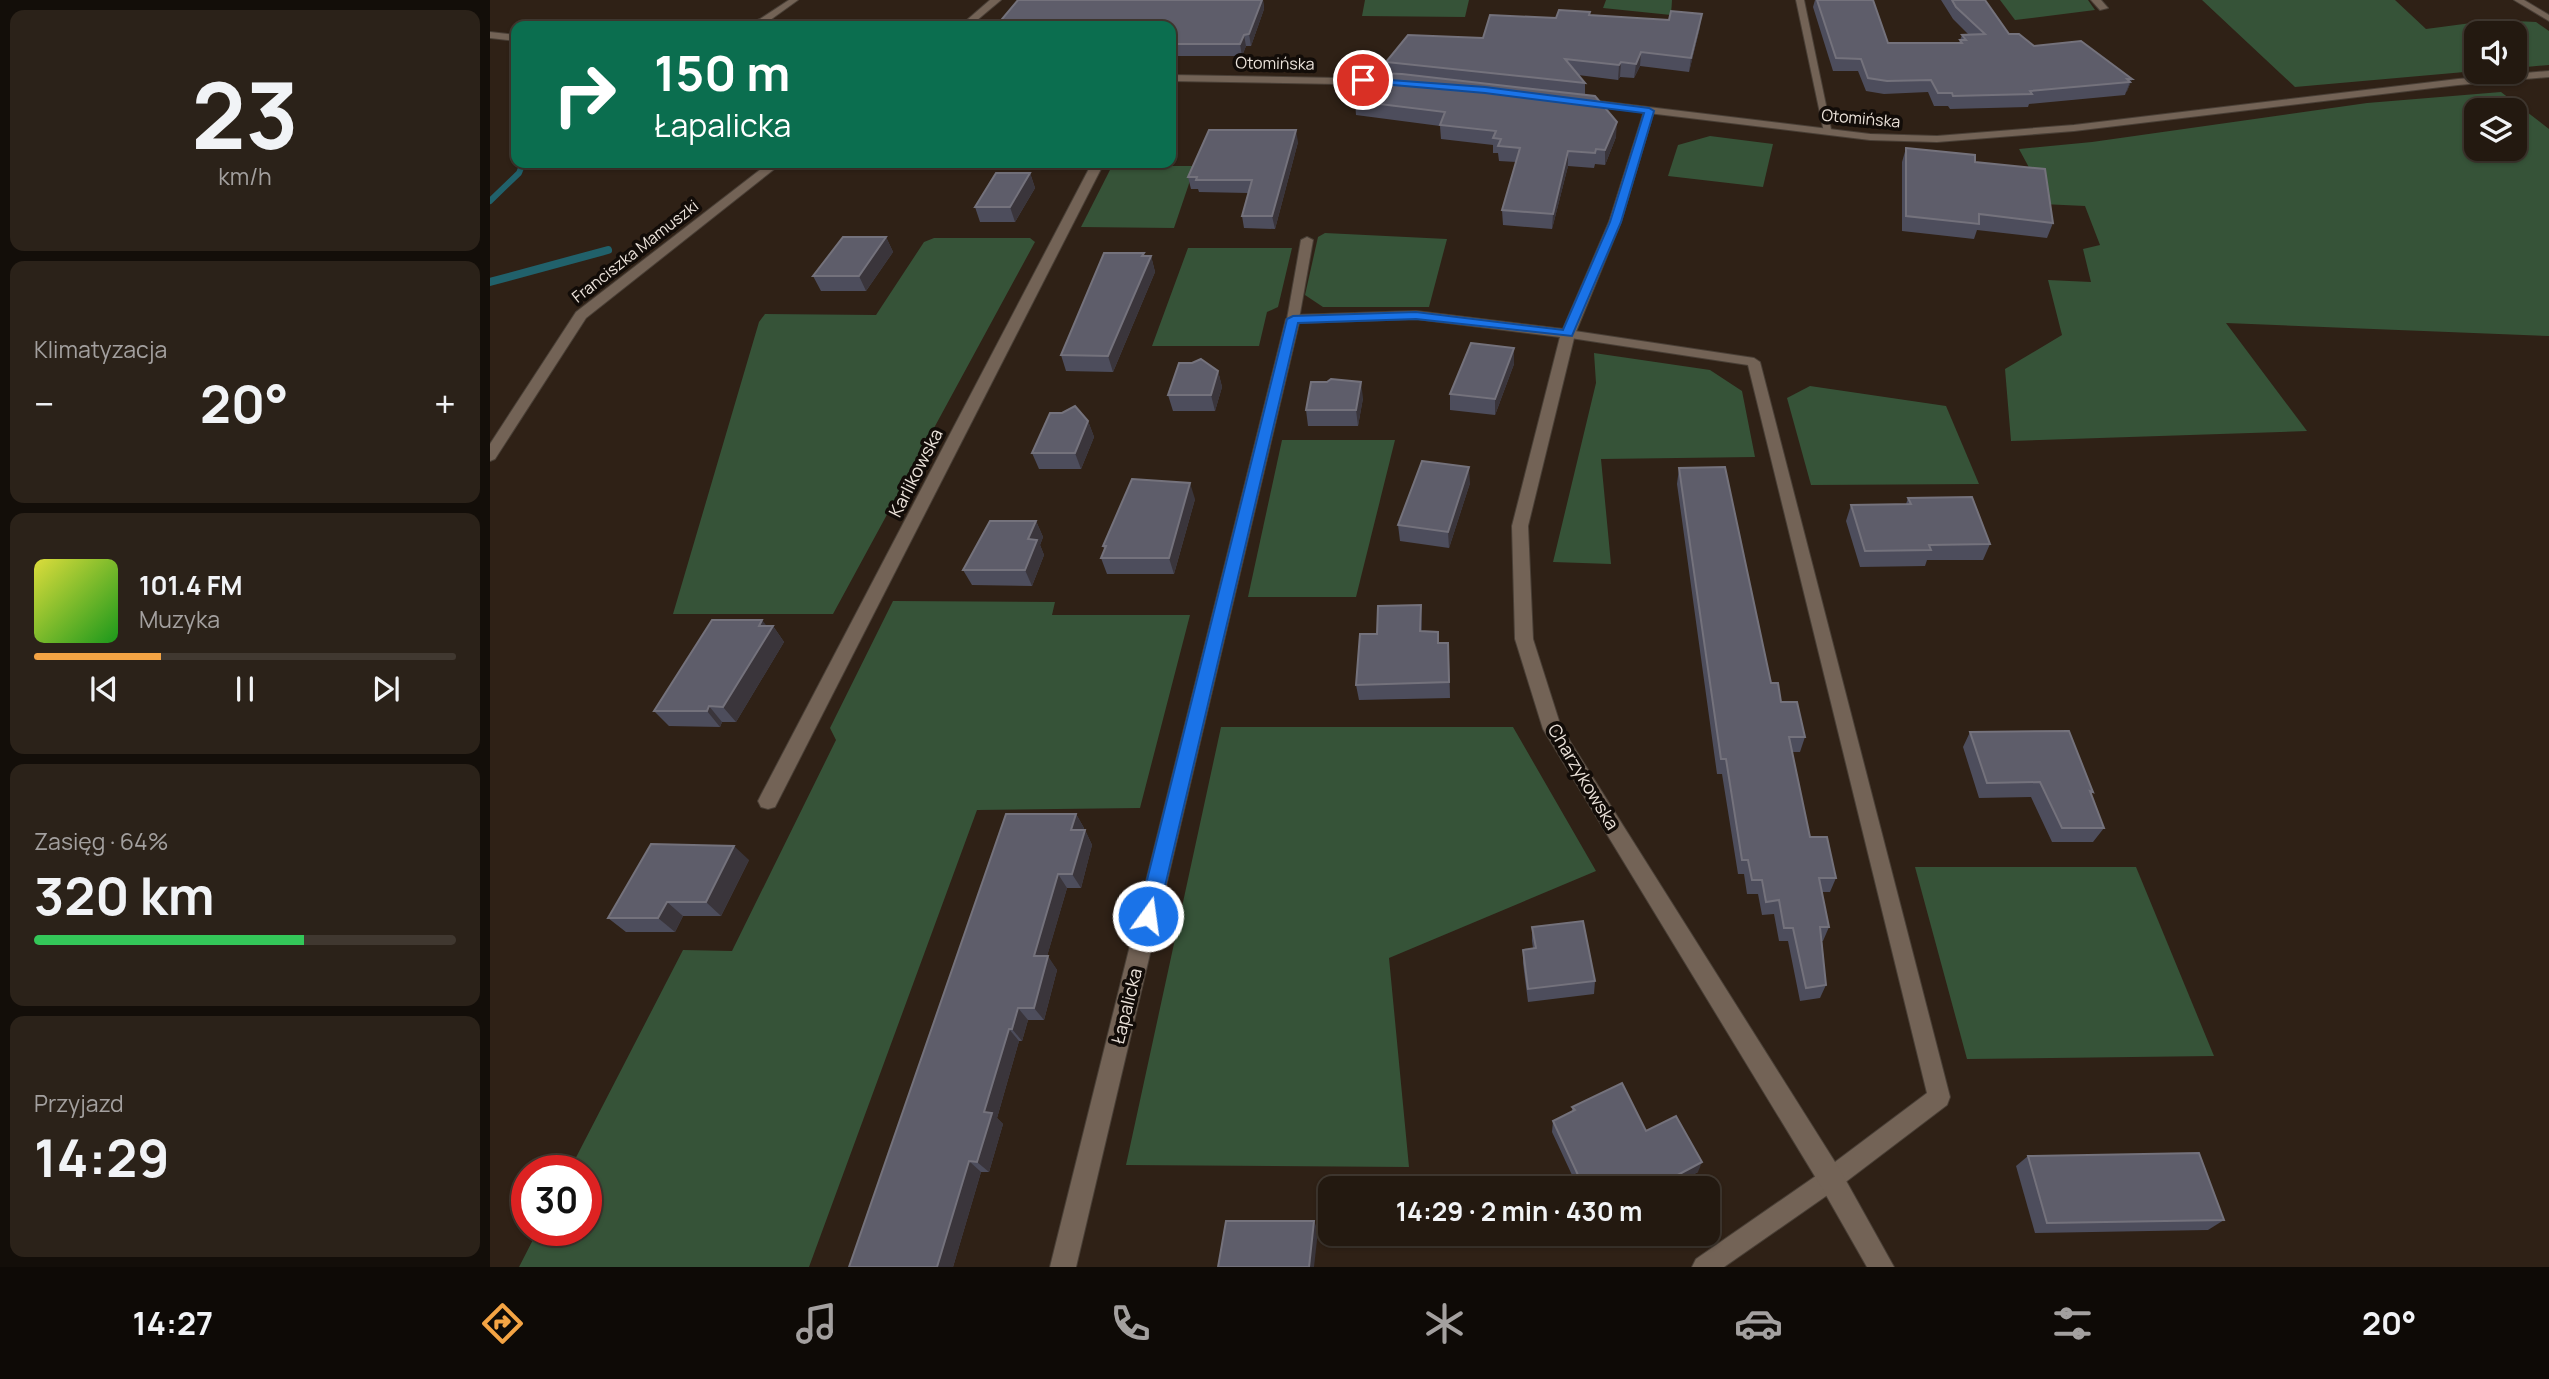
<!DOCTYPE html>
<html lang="pl">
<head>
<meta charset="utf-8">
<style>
	body { margin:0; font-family:Manrope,sans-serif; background:#2b2219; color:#f1f3f6; height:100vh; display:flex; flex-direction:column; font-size:26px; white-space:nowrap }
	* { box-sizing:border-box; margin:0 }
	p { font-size:23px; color:#a3a09f }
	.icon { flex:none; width:38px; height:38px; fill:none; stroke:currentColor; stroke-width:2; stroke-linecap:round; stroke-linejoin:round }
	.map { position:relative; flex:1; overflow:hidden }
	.side { display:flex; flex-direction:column; gap:10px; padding:10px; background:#130e09; width:490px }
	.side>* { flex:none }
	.banner { position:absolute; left:21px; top:21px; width:665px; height:147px; border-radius:14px; box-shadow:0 2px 5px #0004,0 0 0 2px #403830; background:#0b6e4f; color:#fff; overflow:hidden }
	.buttons { position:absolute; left:1974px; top:21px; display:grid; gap:14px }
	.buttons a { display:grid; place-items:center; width:63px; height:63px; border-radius:14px; background:#231910; box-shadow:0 2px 5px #0004,0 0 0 2px #403830; font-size:35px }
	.speed { position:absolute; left:21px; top:1155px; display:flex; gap:14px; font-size:35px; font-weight:700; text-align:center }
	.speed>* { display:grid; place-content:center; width:91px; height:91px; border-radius:50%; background:#231910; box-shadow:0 2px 5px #0004,0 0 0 2px #403830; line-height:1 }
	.speed .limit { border:10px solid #d22; background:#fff; color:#111 }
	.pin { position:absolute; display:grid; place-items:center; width:60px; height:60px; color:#fff; margin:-30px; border:4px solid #fff; border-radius:50%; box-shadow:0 2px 7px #0007 }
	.me { position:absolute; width:77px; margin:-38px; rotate:14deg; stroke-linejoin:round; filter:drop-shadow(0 0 5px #0008) }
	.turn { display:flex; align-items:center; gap:24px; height:147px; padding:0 28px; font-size:32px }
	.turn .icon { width:91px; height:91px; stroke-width:2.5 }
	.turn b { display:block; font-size:49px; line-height:60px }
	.big { font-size:52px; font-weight:700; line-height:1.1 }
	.side .card { flex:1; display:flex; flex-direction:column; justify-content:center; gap:10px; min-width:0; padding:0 24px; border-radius:14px; background:#2b2219 }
	.side .dial { align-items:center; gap:0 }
	.dial b { font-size:91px; line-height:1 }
	.song { display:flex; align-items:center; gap:21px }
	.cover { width:84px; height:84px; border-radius:10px; background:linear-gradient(135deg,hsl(60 70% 55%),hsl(120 70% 35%)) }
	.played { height:7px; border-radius:4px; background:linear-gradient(90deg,#f4a444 30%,#403830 30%) }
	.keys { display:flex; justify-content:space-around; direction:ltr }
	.heat { display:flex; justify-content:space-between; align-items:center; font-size:38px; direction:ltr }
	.charge { height:10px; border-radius:5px; background:linear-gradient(90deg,#34c759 64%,#403830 0) }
	.trip { position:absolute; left:828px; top:1176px; width:402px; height:70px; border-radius:14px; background:#231910; box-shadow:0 2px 5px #0004,0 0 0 2px #403830; font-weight:700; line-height:70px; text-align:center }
	.menu { display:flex; height:112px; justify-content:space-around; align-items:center; background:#0e0a06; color:#a3a09f }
	.menu .icon { width:49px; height:49px }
	.menu .on { color:#f4a444 }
	.menu b { font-size:32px; color:#f1f3f6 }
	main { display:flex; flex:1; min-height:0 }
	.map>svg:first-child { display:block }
	.green { fill:#365338; fill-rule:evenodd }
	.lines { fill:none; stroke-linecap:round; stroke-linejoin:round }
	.stream-far1 { stroke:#21616b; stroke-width:6 }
	.stream { stroke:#21616b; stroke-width:8 }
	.lane-casing { stroke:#493f36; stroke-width:2 }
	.street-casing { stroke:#493f36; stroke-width:2 }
	.secondary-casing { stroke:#493f36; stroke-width:2 }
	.lane { fill:#736356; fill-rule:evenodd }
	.street { fill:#736356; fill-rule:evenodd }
	.secondary { fill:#736356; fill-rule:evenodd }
	.wall { fill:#4d4d5c }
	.shaded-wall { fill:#3a353b }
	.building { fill:#5e5d6a; stroke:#74727c; stroke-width:2 }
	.route { fill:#1a73e8; stroke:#114b97; stroke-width:2 }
	.labels { text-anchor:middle; stroke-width:7; stroke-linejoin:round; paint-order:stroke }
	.far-street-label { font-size:16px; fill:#ebe2da; stroke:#120c08 }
	.street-label { font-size:18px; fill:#ebe2da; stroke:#120c08 }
</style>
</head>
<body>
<main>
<section class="side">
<div class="card dial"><b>23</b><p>km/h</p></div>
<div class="card"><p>Klimatyzacja</p>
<div class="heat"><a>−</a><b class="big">20°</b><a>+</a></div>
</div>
<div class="card">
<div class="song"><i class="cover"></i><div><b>101.4 FM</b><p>Muzyka</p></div></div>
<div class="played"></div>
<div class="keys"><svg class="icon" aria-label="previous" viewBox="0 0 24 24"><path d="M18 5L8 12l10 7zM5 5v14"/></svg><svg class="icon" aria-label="pause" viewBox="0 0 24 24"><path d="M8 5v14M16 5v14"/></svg><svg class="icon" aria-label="next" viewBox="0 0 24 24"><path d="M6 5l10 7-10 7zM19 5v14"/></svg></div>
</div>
<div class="card"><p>Zasięg · 64%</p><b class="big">320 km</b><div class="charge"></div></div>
<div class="card"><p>Przyjazd</p><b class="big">14:29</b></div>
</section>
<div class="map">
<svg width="2059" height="1267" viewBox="0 0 2059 1267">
	<rect width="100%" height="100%" fill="#2f2116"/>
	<!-- green -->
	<g class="green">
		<polygon points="875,0 979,0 975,17 872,16"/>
		<polygon points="1116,0 1182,0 1181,15 1113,8"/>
		<polygon points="1510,0 1598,0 1605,10 1525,20"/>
		<polygon points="1712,0 1905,0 1936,29 2004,20 2046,22 2059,31 2059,65 2025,68 2025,33 1986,33 1986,71 1805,87"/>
		<path d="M2011,92L2059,129V336L1736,323L1817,431L1521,441L1515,369L1572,335L1558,280L1601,282L1593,249L1610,245L1595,206L1552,204L1548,184L1529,149L1602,142L1877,103ZM1986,110H2025V149H1986Z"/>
		<polygon points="1220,136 1283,144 1273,187 1178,176 1188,145"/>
		<polygon points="622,166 705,166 684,228 591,227"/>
		<polygon points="835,233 957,239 939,307 833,307 815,295 828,237"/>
		<polygon points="444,238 540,238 545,242 343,614 183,614 269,322 275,314 386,315 434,242"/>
		<polygon points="698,248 802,248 788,307 777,312 769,346 662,346"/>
		<polygon points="1104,353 1220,370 1252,391 1265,457 1111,459 1121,564 1063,562 1106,383"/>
		<polygon points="1320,386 1456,406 1489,484 1321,485 1297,398"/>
		<polygon points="792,440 905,440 866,597 758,597"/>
		<polygon points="403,601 565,602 562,615 700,615 650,808 487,810 319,1267 29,1267 48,1230 96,1230 96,1171 79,1171 193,950 242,951 346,740 340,728"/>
		<polygon points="731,727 1023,727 1106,871 899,958 919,1167 636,1165"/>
		<polygon points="1425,867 1646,867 1724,1056 1477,1059"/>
	</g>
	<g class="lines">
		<!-- stream-far1 -->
		<polyline class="stream-far1" points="0,201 29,173 33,163"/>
		<!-- stream -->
		<polyline class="stream" points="0,282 118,250"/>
		<!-- lane casing -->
		<g class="lane-casing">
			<g id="lane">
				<polygon points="299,0 308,0 276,23 253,26 270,19"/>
				<polygon points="1306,0 1314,0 1342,134 1334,132"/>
				<polygon points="2024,0 2034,0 2059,15 2059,21"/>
				<polygon points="817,237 823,240 809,319 803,323 797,319 811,240"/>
				<polygon points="1078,330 1264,358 1270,362 1460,1097 1457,1105 1349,1187 1234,1267 1202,1267 1206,1259 1333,1171 1437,1093 1258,365 1074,337 1074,331"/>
			</g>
		</g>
		<!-- street casing -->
		<g class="street-casing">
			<g id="street">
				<polygon points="500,0 511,0 480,26 470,26"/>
				<polygon points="1601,0 1611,0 1618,8 1610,10"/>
				<polygon points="1159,108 1164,111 1131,222 1085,334 1038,526 1043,639 1071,727 1350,1170 1404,1267 1377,1267 1332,1188 1053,729 1025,639 1022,526 1070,337 926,319 809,323 586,1267 560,1267 796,319 803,315 926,311 1073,329 1119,222 1154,111"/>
				<polygon points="279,163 292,163 96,318 5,459 0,461 0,444 86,312"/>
				<polygon points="602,163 614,163 285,807 278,809 271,807 268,801 271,795"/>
			</g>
		</g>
		<!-- secondary casing -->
		<g class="secondary-casing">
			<g id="secondary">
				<polygon points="0,32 26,35 26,41 0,38"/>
				<polygon points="2059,71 2059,77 1968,85 1584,131 1447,142 1380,140 1092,105 1087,102 1092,99 1380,134 1447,136 1584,125 1968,79"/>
				<polygon points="681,75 904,79 909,82 904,85 681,81"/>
			</g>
		</g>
		<!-- lane -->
		<use href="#lane" class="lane"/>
		<!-- street -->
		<use href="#street" class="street"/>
		<!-- secondary -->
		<use href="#secondary" class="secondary"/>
	</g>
	<!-- wall -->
	<g class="wall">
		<polygon points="773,0 774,9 761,46 756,46 752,56 681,56 681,26 507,25"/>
		<polygon points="1325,0 1383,0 1398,43 1469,43 1472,35 1479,35 1463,19 1451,0 1495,0 1519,34 1544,46 1642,79 1637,91 1636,92 1635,95 1539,104 1538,107 1460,109 1458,106 1444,106 1438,92 1394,94 1376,91 1368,71 1343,71 1323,7"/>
		<polygon points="1100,15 1210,27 1199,72 1150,66 1144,78 1130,77 1128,80 1088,75 1095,83 1095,95 1126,137 1115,165 1105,164 1104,168 1078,166 1062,229 1013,225 1012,210 1026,162 1009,161 1008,153 1003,153 1003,145 951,139 950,126 866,115 865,101 897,73 896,62 993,38 1066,18"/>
		<polygon points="808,142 785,229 754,228 752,216 758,193 709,192 708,189 701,189 698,177"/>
		<polygon points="1416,148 1485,162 1563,223 1557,238 1487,230 1484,239 1412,231 1412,162"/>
		<polygon points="540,173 545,188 525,222 490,222 485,207"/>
		<polygon points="396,237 403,252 376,291 331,291 323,276"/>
		<polygon points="654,256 661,256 665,272 623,372 576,371 571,355"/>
		<polygon points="1024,348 1024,364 1005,415 960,410 960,394"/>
		<polygon points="728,371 732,387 725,411 683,411 678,395"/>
		<polygon points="873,398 868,426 818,426 816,410"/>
		<polygon points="598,421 604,437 591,469 549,469 542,453"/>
		<polygon points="1189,468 1281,683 1291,702 1315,737 1310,752 1302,752 1320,837 1346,878 1340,892 1332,892 1339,927 1333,941 1332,941 1336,985 1330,998 1310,1001 1298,941 1289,941 1284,914 1272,915 1268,894 1257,894 1254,874 1248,874 1232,774 1227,774 1187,484"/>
		<polygon points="980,483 959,548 910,541 908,525"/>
		<polygon points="1418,498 1500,544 1493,560 1437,560 1435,566 1370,567 1356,521 1361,505 1416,504"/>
		<polygon points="705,499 684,574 617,574 611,558 614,549 613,546"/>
		<polygon points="546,521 553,537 550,545 554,555 542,586 482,585 473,570"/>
		<polygon points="932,620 932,631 949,643 959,659 960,698 869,700 866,685 887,634"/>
		<polygon points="277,626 283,626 294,642 246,722 232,722 230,727 179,726 164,711"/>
		<polygon points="1480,732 1603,792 1601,795 1614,828 1603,842 1562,842 1541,797 1489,798 1473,747"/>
		<polygon points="586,814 594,828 593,830 595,830 602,845 591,888 577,888 557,956 567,970 554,1020 538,1020 532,1041 529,1041 507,1118 513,1124 499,1172 491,1172 463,1267 359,1267"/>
		<polygon points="259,860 231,916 193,916 185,932 136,932 118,918"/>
		<polygon points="1042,927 1105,981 1104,994 1038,1002 1033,963 1033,950 1043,948 1042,941"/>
		<polygon points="1082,1107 1156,1131 1208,1172 1185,1184 1187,1188 1088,1188 1062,1132 1063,1121 1082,1111"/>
		<polygon points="1538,1156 1734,1220 1718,1230 1545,1233 1526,1166"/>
	</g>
	<!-- shaded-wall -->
	<g class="shaded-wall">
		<polygon points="768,0 773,0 774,9 761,46 759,34"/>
		<polygon points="1212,14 1210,27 1199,72 1201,58"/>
		<polygon points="754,35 756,46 752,56 750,44"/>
		<polygon points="1151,52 1150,66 1144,78 1146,64"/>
		<polygon points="1131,62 1130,77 1128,80 1129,65"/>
		<polygon points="1637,79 1642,79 1637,91 1636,92 1640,82"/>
		<polygon points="1127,122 1126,137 1115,165 1115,150"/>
		<polygon points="806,130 808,142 785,229 782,216"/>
		<polygon points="1078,151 1078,166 1062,229 1063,214"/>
		<polygon points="540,173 545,188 525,222 520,207"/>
		<polygon points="396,237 403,252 376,291 369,276"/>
		<polygon points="654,253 657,266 661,256 665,272 623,372 618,356"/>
		<polygon points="1024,348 1024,364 1005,415 1005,399"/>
		<polygon points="728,371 732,387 725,411 721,395"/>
		<polygon points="871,382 873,398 868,426 866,410"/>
		<polygon points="598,421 604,437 591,469 585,453"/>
		<polygon points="979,467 980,483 959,548 958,532"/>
		<polygon points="700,483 705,499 684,574 679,558"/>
		<polygon points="546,521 553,537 550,545 554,555 542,586 535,570 538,539"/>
		<polygon points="931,605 932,620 931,646 930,631"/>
		<polygon points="272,620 280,630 283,626 294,642 246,722 233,707"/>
		<polygon points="219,706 232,722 230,727 217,711"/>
		<polygon points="586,814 594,828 589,845 581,830"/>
		<polygon points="595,830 602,845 591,888 582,874"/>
		<polygon points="244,846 259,860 231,916 216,902"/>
		<polygon points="568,874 577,888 553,970 544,956"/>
		<polygon points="177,902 193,916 185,932 168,918"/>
		<polygon points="558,956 567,970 554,1020 544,1008"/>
		<polygon points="528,1008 538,1020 532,1041 522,1029"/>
		<polygon points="519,1029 529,1041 507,1118 513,1124 499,1172 487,1162 494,1112"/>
		<polygon points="479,1161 491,1172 463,1267 447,1267"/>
		<polygon points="1212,1162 1208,1172 1179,1187 1182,1178"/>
		<polygon points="824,1221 828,1231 824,1267 819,1267"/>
	</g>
	<!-- building -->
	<g class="building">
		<polygon points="528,0 772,0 759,34 754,35 750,44 681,44 681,26 507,25"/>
		<polygon points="1327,0 1383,0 1398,43 1472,43 1470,40 1476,40 1472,35 1495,34 1466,7 1462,0 1495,0 1519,34 1529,34 1544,46 1591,41 1642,79 1637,79 1640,82 1540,91 1542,94 1463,96 1462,93 1448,93 1441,80 1397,81 1378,78 1371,59 1346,58"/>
		<polygon points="1069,10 1100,12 1099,15 1179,20 1181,11 1212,14 1201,58 1151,52 1146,64 1131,62 1129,65 1075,59 1095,83 896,62 918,35 993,38 1000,15 1066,18"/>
		<polygon points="887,73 912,74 1105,96 1127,122 1115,150 1106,149 1105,153 1078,151 1063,214 1012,210 1030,148 1008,146 1011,139 1003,138 1006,131 950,125 955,112 865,101"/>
		<polygon points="719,130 806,130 782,216 752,216 762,180 706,180 707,177 698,177"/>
		<polygon points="1416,148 1485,155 1485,162 1555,169 1563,223 1489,214 1489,224 1416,216"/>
		<polygon points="506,173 540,173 520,207 485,207"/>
		<polygon points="353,237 396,237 369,276 323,276"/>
		<polygon points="614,253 654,253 652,256 661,256 618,356 571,355"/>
		<polygon points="981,343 1024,348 1005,399 960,394"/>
		<polygon points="711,359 728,371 721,395 678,395 689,363 702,363"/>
		<polygon points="841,379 871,382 866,410 816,410 821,382 837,382"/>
		<polygon points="585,406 598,421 585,453 542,453 560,413 572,413"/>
		<polygon points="932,461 979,467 958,532 908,525"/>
		<polygon points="1235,467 1281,683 1288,683 1291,702 1307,702 1315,737 1299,737 1320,837 1337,837 1346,878 1329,878 1339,927 1330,927 1336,985 1316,988 1303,928 1294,928 1289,900 1276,902 1272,880 1262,880 1258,860 1252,860 1236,759 1231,759 1189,468"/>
		<polygon points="642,479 700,483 679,558 611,558 616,546 613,546"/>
		<polygon points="1482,497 1500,544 1439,545 1441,550 1375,551 1361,505 1421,504 1418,498"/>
		<polygon points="500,521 546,521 538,539 547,540 535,570 473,570"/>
		<polygon points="931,605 930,631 948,632 948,643 958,643 959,682 866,685 870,634 887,634 888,606"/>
		<polygon points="222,620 272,620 269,626 283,626 233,707 219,706 217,711 164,711"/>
		<polygon points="1579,731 1603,792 1600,791 1614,828 1572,828 1550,782 1497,783 1480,732"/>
		<polygon points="516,814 586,814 581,830 595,830 582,874 568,874 544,956 558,956 544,1008 528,1008 522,1029 519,1029 494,1112 502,1113 487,1162 479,1161 447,1267 359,1267"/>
		<polygon points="161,844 244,846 216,902 177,902 168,918 118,918"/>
		<polygon points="1093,921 1105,981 1038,989 1033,950 1046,948 1042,927"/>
		<polygon points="1132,1083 1156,1131 1186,1116 1212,1162 1182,1178 1187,1187 1185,1188 1094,1188 1063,1121 1085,1110 1082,1107"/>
		<polygon points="1709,1153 1734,1220 1557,1223 1538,1156"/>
		<polygon points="736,1221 824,1221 819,1267 728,1267"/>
	</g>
	<!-- route -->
	<polygon class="route" points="873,78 995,87 1159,108 1164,111 1131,222 1082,336 926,319 808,323 668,916 665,923 658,925 651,923 648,916 797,319 803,316 926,312 1073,330 1120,222 1154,113 995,93 869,82 868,80"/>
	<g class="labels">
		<!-- far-street labels -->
		<g class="far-street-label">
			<text transform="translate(785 63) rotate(1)" y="6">Otomińska</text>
			<text transform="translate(1371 118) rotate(5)" y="6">Otomińska</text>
			<text transform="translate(145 251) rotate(-38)" y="6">Franciszka Mamuszki</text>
		</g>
		<!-- street labels -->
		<g class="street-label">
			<text transform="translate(426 473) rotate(-63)" y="6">Karlikowska</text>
			<text transform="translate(1093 777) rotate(59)" y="6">Charzykowska</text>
			<text transform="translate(637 1006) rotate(-76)" y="6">Łapalicka</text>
		</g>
	</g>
</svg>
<div class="buttons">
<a><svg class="icon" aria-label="sound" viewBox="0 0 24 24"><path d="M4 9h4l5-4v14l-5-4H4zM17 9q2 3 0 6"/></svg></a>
<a><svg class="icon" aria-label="layers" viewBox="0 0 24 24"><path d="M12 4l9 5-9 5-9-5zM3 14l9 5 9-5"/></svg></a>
</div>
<div class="speed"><div class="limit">30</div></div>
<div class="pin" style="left:873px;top:80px;background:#d93025"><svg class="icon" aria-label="arrive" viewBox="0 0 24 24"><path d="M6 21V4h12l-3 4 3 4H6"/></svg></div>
<svg class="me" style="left:658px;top:916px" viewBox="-20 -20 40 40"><circle r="17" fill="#1a73e8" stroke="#fff" stroke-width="3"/><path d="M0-11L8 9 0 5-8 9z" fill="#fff"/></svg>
<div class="trip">14:29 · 2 min · 430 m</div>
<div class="banner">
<div class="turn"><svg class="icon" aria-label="right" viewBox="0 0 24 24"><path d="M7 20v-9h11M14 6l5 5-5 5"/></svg><div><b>150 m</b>Łapalicka</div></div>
</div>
</div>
</main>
<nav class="menu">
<b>14:27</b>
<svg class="icon on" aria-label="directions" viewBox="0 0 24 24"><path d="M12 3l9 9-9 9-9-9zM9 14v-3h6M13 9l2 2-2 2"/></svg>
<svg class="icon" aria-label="music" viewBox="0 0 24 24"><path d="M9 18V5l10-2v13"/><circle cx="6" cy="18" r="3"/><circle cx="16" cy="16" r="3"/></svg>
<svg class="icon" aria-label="phone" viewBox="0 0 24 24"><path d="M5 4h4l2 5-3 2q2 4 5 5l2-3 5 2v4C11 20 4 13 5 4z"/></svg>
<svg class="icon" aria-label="climate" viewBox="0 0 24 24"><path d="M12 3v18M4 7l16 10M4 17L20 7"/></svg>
<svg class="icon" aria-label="car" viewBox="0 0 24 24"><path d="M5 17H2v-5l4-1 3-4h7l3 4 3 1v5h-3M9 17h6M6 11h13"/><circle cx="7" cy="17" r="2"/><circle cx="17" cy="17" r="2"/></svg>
<svg class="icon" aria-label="filters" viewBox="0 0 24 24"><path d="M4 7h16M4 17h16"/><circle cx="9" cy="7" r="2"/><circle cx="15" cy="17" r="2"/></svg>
<b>20°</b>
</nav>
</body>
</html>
